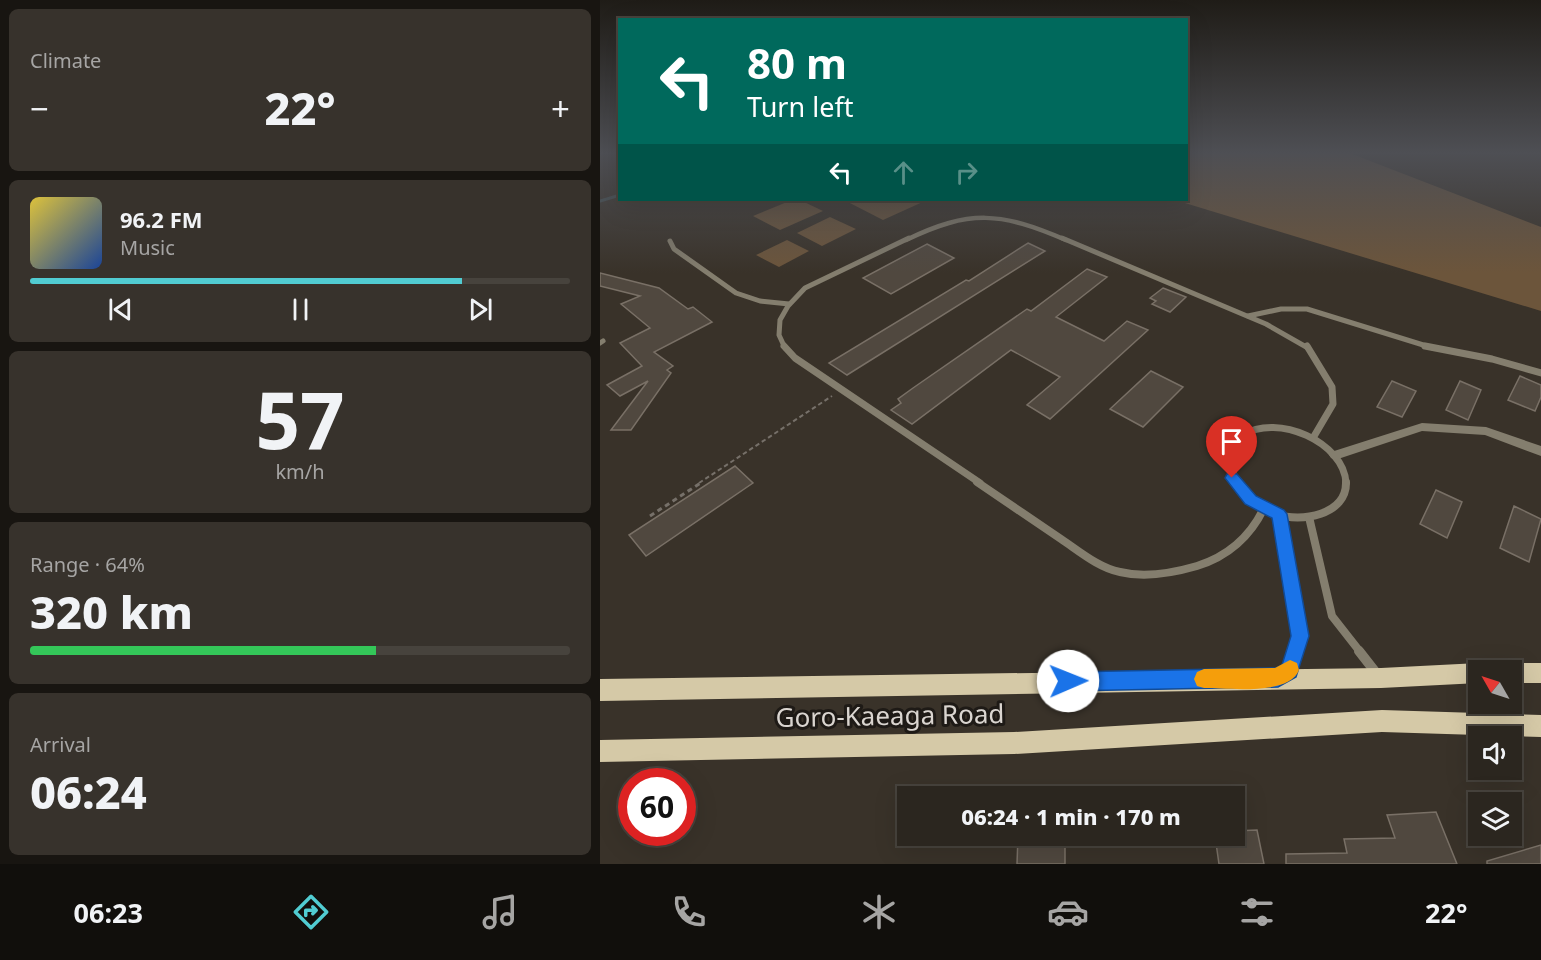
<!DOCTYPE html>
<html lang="en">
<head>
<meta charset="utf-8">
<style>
	body { margin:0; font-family:"Noto Sans",sans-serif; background:#37322c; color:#f1f3f6; height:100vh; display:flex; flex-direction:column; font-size:22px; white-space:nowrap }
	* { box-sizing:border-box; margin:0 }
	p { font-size:20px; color:#a6a5a4 }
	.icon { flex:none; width:33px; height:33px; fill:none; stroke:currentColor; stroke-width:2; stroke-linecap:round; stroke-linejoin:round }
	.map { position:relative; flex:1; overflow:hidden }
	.panel { display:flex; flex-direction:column; gap:9px; padding:9px; background:#181511; width:600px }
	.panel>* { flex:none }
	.hud { position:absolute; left:18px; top:18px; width:570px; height:183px; border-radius:0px; box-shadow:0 6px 24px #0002,0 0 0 2px #47433d; background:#00695c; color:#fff; overflow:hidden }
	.needle { width:39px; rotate:309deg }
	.controls { position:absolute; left:868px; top:660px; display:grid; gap:12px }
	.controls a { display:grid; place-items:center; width:54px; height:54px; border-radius:0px; background:#2b261f; box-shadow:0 6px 24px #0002,0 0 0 2px #47433d; font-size:30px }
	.speed { position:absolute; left:18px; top:768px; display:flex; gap:12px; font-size:30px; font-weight:700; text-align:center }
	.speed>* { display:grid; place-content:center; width:78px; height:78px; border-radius:50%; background:#2b261f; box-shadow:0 6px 24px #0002,0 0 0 2px #47433d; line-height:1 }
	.speed .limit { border:9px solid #d22; background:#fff; color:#111 }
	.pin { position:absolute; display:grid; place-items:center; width:51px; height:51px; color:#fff; margin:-62px -26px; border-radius:50% 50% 50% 0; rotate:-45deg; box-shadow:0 0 6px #0007 }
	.pin .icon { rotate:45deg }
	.me { position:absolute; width:66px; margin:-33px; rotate:89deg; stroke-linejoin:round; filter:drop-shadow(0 0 4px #0008) }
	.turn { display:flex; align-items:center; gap:21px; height:126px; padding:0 30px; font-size:27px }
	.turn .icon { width:78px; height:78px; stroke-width:2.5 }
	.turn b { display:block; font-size:42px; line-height:51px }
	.lanes { display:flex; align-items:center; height:57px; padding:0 30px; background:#0003; justify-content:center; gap:30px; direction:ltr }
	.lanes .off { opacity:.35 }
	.big { font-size:45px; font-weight:800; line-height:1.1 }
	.panel .widget { flex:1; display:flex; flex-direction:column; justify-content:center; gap:9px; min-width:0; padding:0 21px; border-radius:9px; background:#37322c }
	.panel .dial { align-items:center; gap:0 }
	.dial b { font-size:78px; line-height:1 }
	.song { display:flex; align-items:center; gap:18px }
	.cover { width:72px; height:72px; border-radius:9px; background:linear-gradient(135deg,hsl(50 70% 55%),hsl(220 70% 35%)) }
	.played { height:6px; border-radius:3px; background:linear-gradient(90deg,#51ccd2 80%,#47433d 80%) }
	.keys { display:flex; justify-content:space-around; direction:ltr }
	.heat { display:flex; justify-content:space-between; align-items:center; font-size:33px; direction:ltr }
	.charge { height:9px; border-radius:4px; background:linear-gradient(90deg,#34c759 64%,#47433d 0) }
	.trip { position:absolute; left:297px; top:786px; width:348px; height:60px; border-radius:0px; background:#2b261f; box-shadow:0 6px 24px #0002,0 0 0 2px #47433d; font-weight:800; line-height:60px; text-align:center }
	.dock { display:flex; height:96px; justify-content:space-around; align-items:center; background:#110f0c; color:#a6a5a4 }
	.dock .icon { width:42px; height:42px }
	.dock .on { color:#51ccd2 }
	.dock b { font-size:27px; color:#f1f3f6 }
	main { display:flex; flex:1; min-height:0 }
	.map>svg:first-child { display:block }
	.green { fill:#6c553b }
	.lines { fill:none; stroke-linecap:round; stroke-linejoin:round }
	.stream { stroke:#445458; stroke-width:3 }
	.building { fill:#50483f; stroke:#797066; stroke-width:1.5 }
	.path-far1 { stroke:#767069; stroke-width:2; stroke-dasharray:4.5 3; stroke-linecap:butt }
	.path { stroke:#767069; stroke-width:3; stroke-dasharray:5 4; stroke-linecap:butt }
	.service-far4 { stroke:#847e6e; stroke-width:4.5 }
	.service-far3 { stroke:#847e6e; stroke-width:5 }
	.service-far2 { stroke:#847e6e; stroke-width:7 }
	.service-far1 { stroke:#847e6e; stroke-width:8 }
	.service { stroke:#847e6e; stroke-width:10 }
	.minor { fill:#847e6e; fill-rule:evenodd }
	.primary { fill:#d5c9a7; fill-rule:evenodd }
	.route { fill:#1a73e8; stroke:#114b97; stroke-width:1.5 }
	.slow { fill:#f59e0b }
	.labels { text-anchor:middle; stroke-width:6; stroke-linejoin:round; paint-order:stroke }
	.near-street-label { font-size:26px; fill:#dad5d0; stroke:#1e1a16 }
</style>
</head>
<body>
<main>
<section class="panel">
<div class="widget"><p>Climate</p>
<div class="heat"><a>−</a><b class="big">22°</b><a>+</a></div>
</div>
<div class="widget">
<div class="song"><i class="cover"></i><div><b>96.2 FM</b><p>Music</p></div></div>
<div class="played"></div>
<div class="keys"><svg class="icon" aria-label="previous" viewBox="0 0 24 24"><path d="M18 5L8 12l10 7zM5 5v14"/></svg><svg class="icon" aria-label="pause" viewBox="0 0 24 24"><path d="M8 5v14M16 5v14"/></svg><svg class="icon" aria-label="next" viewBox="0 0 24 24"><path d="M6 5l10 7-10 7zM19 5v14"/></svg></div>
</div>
<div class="widget dial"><b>57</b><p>km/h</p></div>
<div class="widget"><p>Range · 64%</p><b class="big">320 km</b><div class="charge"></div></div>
<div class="widget"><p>Arrival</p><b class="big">06:24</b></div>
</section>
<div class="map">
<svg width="941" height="864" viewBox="0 0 941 864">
	<rect width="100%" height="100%" fill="#393229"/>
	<!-- green -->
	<g class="green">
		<polygon points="587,152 747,152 941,227 941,311 575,200 586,200"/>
		<polygon points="192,200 200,200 223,211 180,230 153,216"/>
		<polygon points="244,200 327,200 283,220"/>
		<polygon points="230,217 256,229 222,246 197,233"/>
		<polygon points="187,240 209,251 179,267 156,255"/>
	</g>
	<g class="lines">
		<!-- stream -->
		<polyline class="stream" points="0,201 20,195"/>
	</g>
	<!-- building -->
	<g class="building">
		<polygon points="428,243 445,251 247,375 229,363 366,280 369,281"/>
		<polygon points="327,244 354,258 291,294 263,278"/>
		<polygon points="487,269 507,277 456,317 504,341 527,321 548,330 450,419 427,405 460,377 411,350 312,424 291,410 301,403 298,399 313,388 427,309 431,311"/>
		<polygon points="0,273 59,288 88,309 93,307 112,322 54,352 73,366 67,370 71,373 31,430 11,430 48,381 20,396 7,385 42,366 20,343 50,328 21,304 40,296 0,286"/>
		<polygon points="563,288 586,297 570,312 552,304 556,301 550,298"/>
		<polygon points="551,371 583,387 543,427 510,409"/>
		<polygon points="920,376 941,385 941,397 935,411 908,400"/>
		<polygon points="792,381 816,391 802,417 777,407"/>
		<polygon points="860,381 881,390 868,420 846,410"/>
		<polygon points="135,466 153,483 46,556 29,535"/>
		<polygon points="836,490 862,502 847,538 820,524"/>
		<polygon points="914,506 941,519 929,562 900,548"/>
		<polygon points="836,812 857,864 686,864 686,854 747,853 744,839 795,838 787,815"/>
		<polygon points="657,830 664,864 619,864 615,836 634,836 634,831"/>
		<polygon points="418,836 465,836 465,864 417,864"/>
		<polygon points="941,845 941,864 887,864 887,861"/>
	</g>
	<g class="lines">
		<!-- path-far1 -->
		<polyline class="path-far1" points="99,483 232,396"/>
		<!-- path -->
		<polyline class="path" points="50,516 102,482"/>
		<!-- service-far4 -->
		<path class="service-far4" d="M306,240C370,209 401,212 466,240"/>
		<!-- service-far3 -->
		<g class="service-far3">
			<polyline points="462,238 666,324 708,348"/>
			<polyline points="70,241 74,249 136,293 160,301 189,304"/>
			<polyline points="648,316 681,309 707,309 833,348"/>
			<polyline points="0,343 3,341"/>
			<polyline points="185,348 179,335 180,320 188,306 205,288 309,238"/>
		</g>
		<!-- service-far2 -->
		<g class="service-far2">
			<polyline points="184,346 195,358 380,483"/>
			<polyline points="707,346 732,387 733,404 713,438"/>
			<polyline points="825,346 892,359 941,373"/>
			<path d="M638,483L630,467L631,449C634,445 639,438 643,435C677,413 744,442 746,483"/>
		</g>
		<!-- service-far1 -->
		<g class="service-far1">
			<path d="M377,482C405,501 433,520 461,539C479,551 499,568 520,572C545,578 573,573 597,566C629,556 650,537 664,508"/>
			<path d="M637,482C644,496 662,508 676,514C701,523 747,515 746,482"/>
			<polyline points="679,514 700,636 696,653"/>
			<polyline points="709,517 732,616 761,653"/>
		</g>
		<!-- service -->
		<g class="service">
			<polyline points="759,651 777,674"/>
			<polyline points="685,673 690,671 696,651"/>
		</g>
		<!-- minor -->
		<polygon class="minor" points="822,423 886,427 941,446 941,456 885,435 822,431 735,460 731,458 729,455 731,452"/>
		<!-- primary -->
		<g class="primary">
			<polygon points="879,663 886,666 888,670 879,670 879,683 781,688 0,701 0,679 781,668"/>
			<polygon points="912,663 941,663 941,683 912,683 912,670 903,670 905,666"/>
			<polygon points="782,710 941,715 941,737 782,732 414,754 0,762 0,740 414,732"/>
		</g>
	</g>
	<!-- sky -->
	<linearGradient id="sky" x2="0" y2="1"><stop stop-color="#1f1c17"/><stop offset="0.56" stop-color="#4e4f54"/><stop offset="1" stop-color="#4e4f54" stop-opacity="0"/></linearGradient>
	<rect width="941" height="273" fill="url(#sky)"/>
	<!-- route -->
	<polygon class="route" points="632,473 637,474 656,496 684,510 687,514 709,636 696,677 678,687 468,691 461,688 458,681 461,675 468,672 676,668 682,665 691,636 672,518 645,504 625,478 627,474"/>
	<!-- slow -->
	<path class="slow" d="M690,660L697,663L699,670C689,696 628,688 604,688L597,686L594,679L597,672L604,669L675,668Z"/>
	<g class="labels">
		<!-- near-street labels -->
		<g class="near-street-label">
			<text transform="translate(290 716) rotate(-1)" y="9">Goro-Kaeaga Road</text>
		</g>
	</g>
</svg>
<div class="controls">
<a><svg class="needle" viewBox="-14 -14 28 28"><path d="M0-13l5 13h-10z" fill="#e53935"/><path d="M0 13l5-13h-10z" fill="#a6a5a4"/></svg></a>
<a><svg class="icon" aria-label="sound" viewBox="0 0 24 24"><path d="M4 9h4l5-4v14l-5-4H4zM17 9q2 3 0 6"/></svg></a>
<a><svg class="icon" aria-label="layers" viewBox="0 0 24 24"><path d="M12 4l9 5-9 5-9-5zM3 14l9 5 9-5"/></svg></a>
</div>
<div class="speed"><div class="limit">60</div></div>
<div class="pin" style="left:632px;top:478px;background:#d93025"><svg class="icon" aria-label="arrive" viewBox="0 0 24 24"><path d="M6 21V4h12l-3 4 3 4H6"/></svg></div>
<svg class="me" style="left:468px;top:681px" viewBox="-20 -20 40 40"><circle r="19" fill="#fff"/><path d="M0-13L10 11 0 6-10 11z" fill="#1a73e8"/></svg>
<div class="trip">06:24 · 1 min · 170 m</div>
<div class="hud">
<div class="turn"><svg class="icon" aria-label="left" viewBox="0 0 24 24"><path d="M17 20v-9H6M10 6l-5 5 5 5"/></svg><div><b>80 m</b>Turn left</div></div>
<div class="lanes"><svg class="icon" aria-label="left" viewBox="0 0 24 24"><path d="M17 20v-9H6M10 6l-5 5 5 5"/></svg><svg class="icon off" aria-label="ahead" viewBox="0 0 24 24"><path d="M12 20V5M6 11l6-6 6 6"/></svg><svg class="icon off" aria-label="right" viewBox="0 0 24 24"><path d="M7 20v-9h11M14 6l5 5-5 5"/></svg></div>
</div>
</div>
</main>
<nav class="dock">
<b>06:23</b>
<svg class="icon on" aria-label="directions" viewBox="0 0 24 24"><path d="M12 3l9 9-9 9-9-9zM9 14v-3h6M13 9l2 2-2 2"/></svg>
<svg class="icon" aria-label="music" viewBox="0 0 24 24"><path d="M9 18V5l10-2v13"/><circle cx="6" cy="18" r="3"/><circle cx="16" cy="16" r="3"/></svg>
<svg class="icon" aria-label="phone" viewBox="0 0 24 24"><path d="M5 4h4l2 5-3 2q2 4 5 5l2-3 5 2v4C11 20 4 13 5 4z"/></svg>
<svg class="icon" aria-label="climate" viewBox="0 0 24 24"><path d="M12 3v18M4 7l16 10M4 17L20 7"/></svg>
<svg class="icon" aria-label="car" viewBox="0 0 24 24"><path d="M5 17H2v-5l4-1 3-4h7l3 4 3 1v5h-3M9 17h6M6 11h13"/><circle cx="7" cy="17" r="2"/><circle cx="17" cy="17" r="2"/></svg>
<svg class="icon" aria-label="filters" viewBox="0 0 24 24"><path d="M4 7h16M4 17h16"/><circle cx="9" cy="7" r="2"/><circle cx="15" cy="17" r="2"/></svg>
<b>22°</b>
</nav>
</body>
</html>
